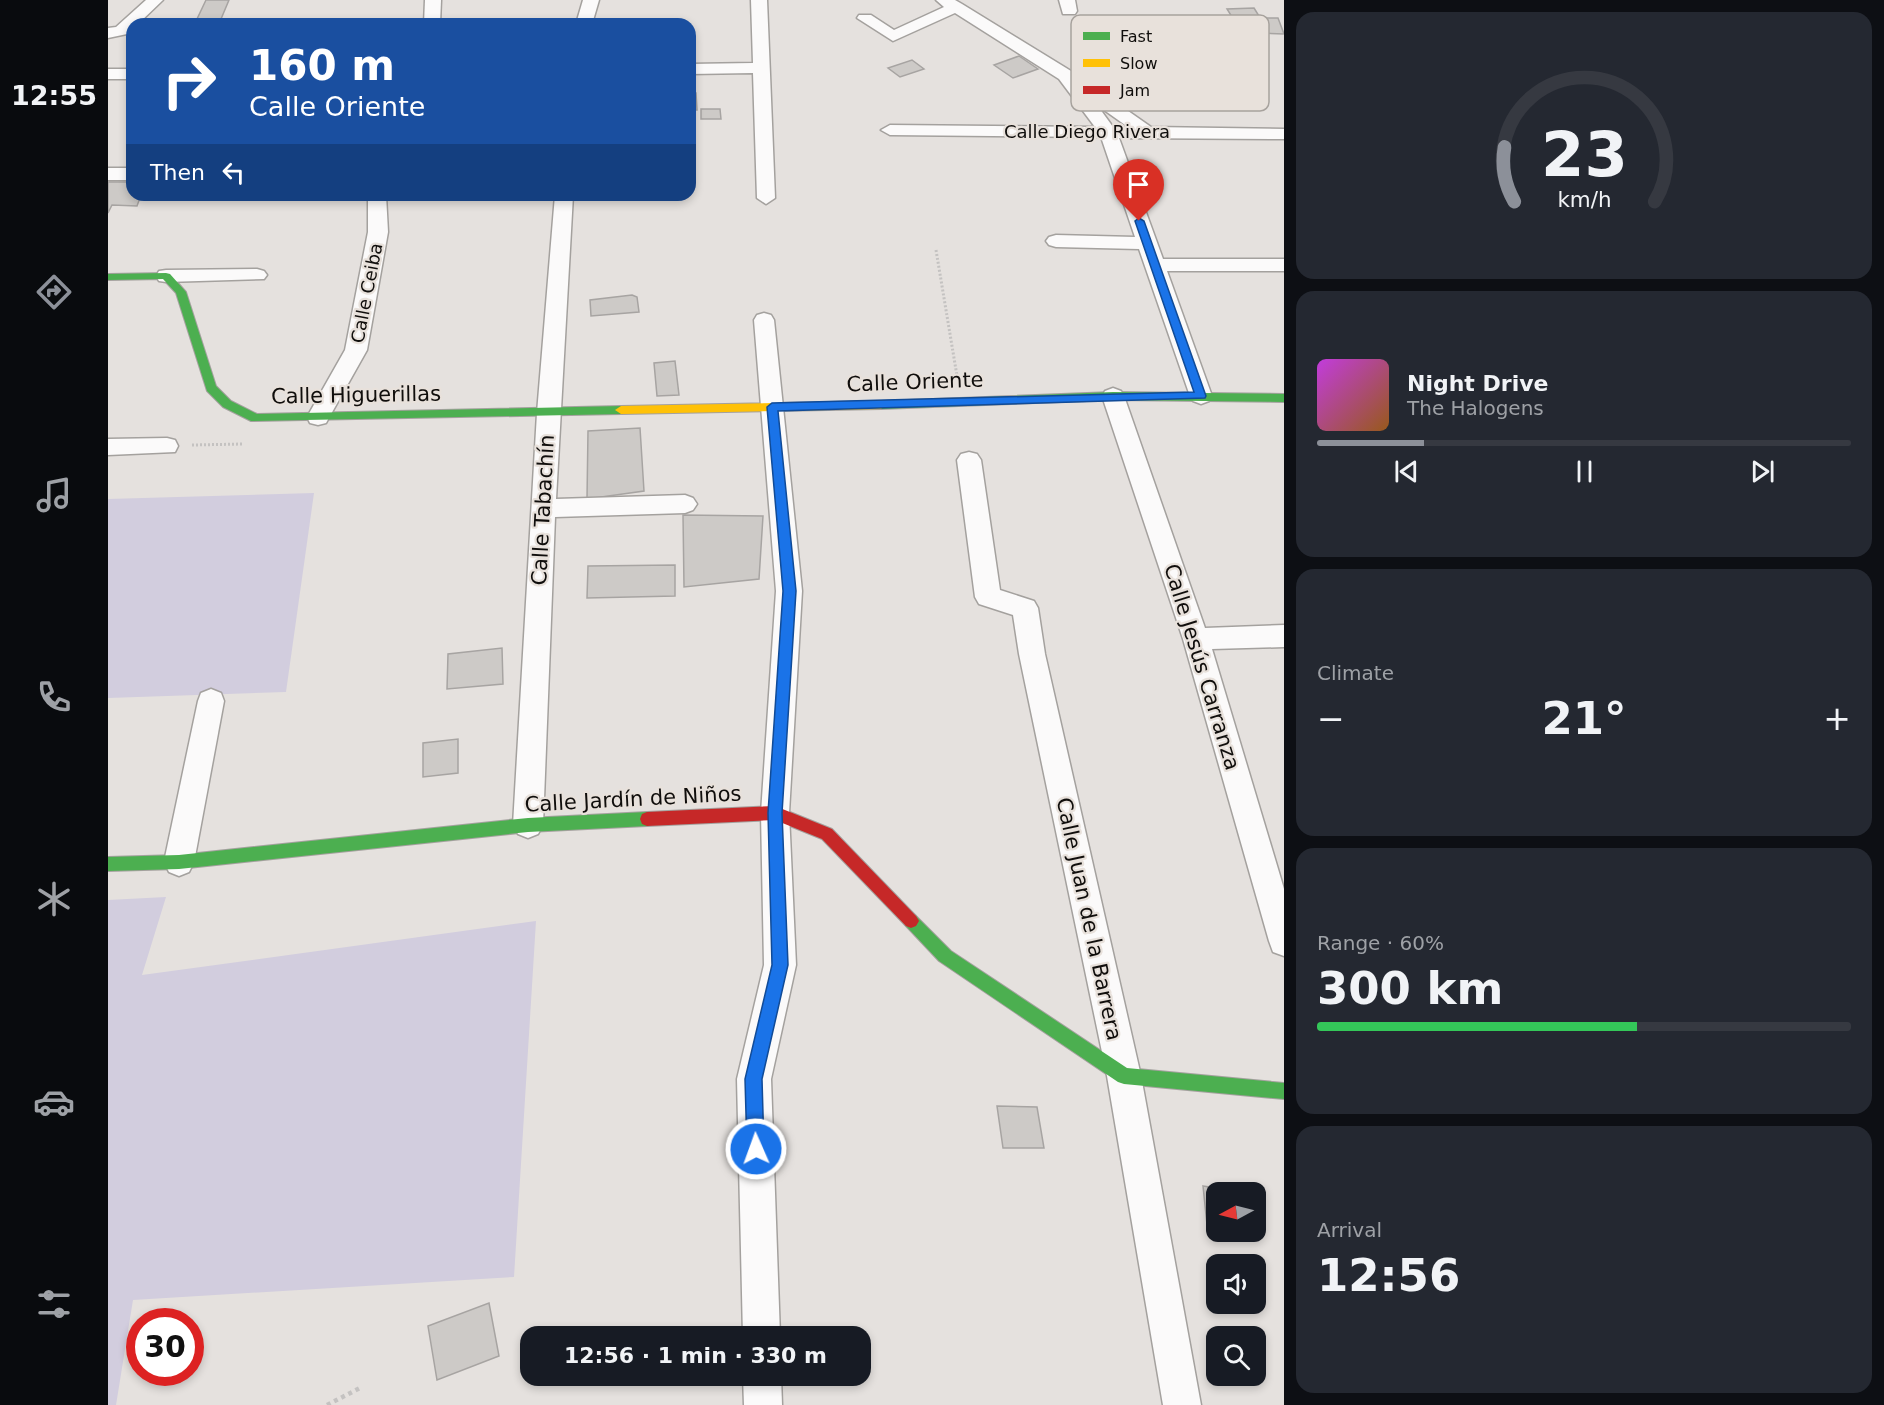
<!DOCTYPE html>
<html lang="en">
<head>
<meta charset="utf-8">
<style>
	body { margin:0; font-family:"DejaVu Sans",sans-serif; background:#242831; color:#f1f3f6; height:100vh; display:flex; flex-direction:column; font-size:22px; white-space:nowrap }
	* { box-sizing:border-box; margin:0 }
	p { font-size:20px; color:#9ea1a6 }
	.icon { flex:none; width:33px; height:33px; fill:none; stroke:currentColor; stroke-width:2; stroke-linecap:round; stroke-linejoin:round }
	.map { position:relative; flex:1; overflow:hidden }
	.details { display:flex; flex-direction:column; gap:12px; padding:12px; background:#0d0f14; width:600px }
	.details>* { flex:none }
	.banner { position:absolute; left:18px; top:18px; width:570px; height:183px; border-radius:18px; box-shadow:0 3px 9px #0003; background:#1a4fa0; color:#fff; overflow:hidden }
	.needle { width:39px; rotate:263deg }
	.buttons { position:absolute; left:1098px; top:1182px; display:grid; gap:12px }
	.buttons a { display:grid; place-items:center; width:60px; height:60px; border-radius:12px; background:#171b24; box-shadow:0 3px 9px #0003; font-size:30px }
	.speed { position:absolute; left:18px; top:1308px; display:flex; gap:12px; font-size:30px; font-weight:700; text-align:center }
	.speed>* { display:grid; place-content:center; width:78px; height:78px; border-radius:50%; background:#171b24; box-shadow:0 3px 9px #0003; line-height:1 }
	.speed .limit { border:9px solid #d22; background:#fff; color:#111 }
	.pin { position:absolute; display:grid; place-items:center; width:51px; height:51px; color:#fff; margin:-62px -26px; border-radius:50% 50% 50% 0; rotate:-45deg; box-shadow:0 0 6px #0007 }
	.pin .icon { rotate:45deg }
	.me { position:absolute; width:66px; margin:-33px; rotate:358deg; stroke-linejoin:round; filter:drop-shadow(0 0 4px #0008) }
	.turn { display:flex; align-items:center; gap:21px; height:126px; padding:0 24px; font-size:27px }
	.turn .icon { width:78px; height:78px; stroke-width:2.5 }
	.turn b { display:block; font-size:42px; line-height:51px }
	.then { display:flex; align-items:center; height:57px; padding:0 24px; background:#0003; gap:12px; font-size:22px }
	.big { font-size:45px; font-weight:800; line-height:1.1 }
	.details .card { flex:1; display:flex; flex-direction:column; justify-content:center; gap:9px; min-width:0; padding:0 21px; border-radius:18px; background:#242831 }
	.details .dial { align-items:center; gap:0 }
	.dial svg { height:156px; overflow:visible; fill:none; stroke:#363941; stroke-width:7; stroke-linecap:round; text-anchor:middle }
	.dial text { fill:#f1f3f6; stroke:none }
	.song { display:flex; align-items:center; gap:18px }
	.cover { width:72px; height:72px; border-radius:9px; background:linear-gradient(135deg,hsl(290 70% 55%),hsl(30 70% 35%)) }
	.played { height:6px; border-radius:3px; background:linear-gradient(90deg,#8c9099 20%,#363941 20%) }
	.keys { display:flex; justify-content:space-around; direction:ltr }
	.heat { display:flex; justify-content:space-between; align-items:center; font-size:33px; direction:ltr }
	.charge { height:9px; border-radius:4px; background:linear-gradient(90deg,#34c759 60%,#363941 0) }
	.trip { position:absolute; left:412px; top:1326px; width:351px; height:60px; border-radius:18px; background:#171b24; box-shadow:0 3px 9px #0003; font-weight:800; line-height:60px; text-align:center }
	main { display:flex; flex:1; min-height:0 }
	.tab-bar { display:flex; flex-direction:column; width:108px; justify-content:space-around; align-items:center; background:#090b0e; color:#9ea1a6 }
	.tab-bar .icon { width:42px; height:42px }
	.tab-bar .current { color:#8c9099 }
	.tab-bar b { font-size:27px; color:#f1f3f6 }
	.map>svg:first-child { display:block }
	.green { fill:#d2cdde }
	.building { fill:#cdcac7; stroke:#a7a4a2; stroke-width:1.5 }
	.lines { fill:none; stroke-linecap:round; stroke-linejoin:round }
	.street-casing { stroke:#a4a19e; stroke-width:3 }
	.fast-casing { stroke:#a4a19e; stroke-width:2 }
	.slow-casing { stroke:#a4a19e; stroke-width:2 }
	.jam-casing { stroke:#a4a19e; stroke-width:2 }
	.path-far1 { stroke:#c4c2c1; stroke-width:3; stroke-dasharray:2 2; stroke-linecap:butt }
	.path { stroke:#c4c2c1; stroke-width:4.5; stroke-dasharray:4 4; stroke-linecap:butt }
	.street { fill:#fbfafa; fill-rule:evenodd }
	.fast { fill:#4caf50; fill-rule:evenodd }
	.slow { fill:#ffc107; fill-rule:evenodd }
	.jam { fill:#c62828; fill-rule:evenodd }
	.route { fill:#1a73e8; stroke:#114b97; stroke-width:1.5 }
	.labels { text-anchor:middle; stroke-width:4.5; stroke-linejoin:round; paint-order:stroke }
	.far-street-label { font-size:18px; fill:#100e0c; stroke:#e8e1db }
	.street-label { font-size:21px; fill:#100e0c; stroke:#e8e1db }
	.key { fill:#e8e1db; stroke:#a7a29d; stroke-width:1.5 }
	.key-label { font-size:16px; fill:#100e0c }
</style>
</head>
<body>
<main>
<nav class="tab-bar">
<b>12:55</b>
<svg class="icon current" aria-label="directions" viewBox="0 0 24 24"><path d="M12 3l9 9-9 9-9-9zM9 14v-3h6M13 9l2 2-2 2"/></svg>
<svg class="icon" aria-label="music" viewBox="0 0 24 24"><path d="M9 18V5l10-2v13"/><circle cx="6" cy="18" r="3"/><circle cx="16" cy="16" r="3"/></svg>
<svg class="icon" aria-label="phone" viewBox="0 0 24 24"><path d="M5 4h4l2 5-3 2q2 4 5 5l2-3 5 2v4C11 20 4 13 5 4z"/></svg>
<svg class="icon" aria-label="climate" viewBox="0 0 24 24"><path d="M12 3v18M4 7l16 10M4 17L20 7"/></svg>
<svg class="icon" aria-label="car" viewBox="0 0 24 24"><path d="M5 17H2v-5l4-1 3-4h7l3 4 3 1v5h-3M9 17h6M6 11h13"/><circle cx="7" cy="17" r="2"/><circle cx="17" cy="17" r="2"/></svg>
<svg class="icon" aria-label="filters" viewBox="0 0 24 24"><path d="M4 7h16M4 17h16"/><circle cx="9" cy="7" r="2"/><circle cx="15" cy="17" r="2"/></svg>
</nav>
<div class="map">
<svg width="1176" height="1405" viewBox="0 0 1176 1405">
	<rect width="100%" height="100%" fill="#e5e1de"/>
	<!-- green -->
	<g class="green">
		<polygon points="206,493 178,692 0,698 0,499"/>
		<polygon points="58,897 34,975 428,921 406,1277 25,1300 8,1405 0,1405 0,900"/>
	</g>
	<!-- building -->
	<g class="building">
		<polygon points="98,0 121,0 113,19 89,19"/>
		<polygon points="1146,8 1151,16 1124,17 1119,9"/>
		<polygon points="1140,18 1170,18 1176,34 1147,33"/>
		<polygon points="911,56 930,69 905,78 886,65"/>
		<polygon points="804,60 816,69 792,77 780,68"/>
		<polygon points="582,93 588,93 589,110 582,110"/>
		<polygon points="593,109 612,109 613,119 593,119"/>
		<polygon points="0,182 24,182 24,195 33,195 29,206 4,205 0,213"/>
		<polygon points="524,295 529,297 531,312 483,316 482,300"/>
		<polygon points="567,361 571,395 549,396 546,363"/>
		<polygon points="532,428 536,491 479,499 480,431"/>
		<polygon points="575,515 655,516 651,579 576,587"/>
		<polygon points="567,565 567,596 479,598 480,566"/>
		<polygon points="394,648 395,684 339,689 340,654"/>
		<polygon points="350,739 350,773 315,777 315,743"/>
		<polygon points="889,1106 929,1107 936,1148 895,1148"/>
		<polygon points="1095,1186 1134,1192 1108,1192 1108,1232 1139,1232 1140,1241 1100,1234"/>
		<polygon points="381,1303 391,1356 329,1380 320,1326"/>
	</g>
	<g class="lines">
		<!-- street casing -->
		<g class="street-casing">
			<g id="street">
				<polygon points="38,0 55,0 30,24 24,24 24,29 19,34 0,38 0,28 8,27"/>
				<polygon points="317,0 333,0 332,24 316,24"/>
				<polygon points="475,0 491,0 484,24 468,24"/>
				<polygon points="643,0 659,0 667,198 658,204 649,198 645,73 582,74 582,64 645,63"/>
				<path d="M828,0H847L854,4L963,71L1043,127L1176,129V139L1011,138L1055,259H1176V271H1059L1104,396L1101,401L1093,404L1085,401L1082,396L1031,249L948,247L941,245L938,241L941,237L948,235L1027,237L993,137L782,135L773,130L782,125L987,127L951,79L847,13L785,41L749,18L751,15H763L786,30L836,7ZM989,105L1020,127H1005Z"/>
				<polygon points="951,0 967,0 969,11 967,14 955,14"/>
				<rect x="0" y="69" width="24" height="10"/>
				<rect x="0" y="168" width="24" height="12"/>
				<polygon points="260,195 278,195 280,232 259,350 218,423 210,425 202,423 199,417 237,350 260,232"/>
				<polygon points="447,195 465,195 448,499 577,495 585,498 589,504 585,510 577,513 447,517 435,825 430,834 420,838 410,834 405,825 429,413"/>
				<polygon points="149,269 156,271 159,275 156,279 58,282 51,281 48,276 51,271 58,270"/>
				<polygon points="656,313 663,315 666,320 694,591 681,813 688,965 663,1079 672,1336 635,1336 629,1079 656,965 653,813 668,591 646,320 649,315"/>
				<polygon points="1005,388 1013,391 1016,396 1097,628 1176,625 1176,647 1104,649 1176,889 1176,956 1165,952 1161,941 1075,639 994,396 997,391"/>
				<polygon points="59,438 67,440 70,446 67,452 0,455 0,439"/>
				<polygon points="861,452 869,454 873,460 892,590 926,601 930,608 937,654 1033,1076 1093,1405 1055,1405 999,1076 911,654 905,615 871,604 867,597 849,460 853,454"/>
				<polygon points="103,689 113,693 116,701 86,862 81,872 71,876 61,872 56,862 90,701 93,693"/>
				<polygon points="635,1376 673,1376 674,1405 636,1405"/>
			</g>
		</g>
		<!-- fast casing -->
		<g class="fast-casing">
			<g id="fast">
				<polygon points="58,273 62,274 78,292 108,386 123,401 149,414 513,406 519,410 513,414 143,421 115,407 99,391 68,293 55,279 0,280 0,274"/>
				<polygon points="1005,392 1176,394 1176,402 1005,400 773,409 767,405 773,401"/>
				<polygon points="539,812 544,814 546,819 544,824 539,826 420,832 71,869 0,871 0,857 71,855 420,818"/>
				<polygon points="803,914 808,916 843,951 1019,1068 1176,1083 1176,1099 1016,1084 1010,1082 831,961 798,926 795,921 798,916"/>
			</g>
		</g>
		<!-- slow casing -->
		<g class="slow-casing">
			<polygon id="slow" points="773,401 779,405 773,409 513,414 507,410 513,406"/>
		</g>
		<!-- jam casing -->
		<g class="jam-casing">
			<polygon id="jam" points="667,806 724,829 808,916 811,921 808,926 803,928 798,926 714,839 667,820 539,826 534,824 532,819 534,814 539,812"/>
		</g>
		<!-- path-far1 -->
		<g class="path-far1">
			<polyline points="828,250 849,376"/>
			<polyline points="84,445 136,444"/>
		</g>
		<!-- path -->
		<polyline class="path" points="219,1405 252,1388"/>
		<!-- street -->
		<use href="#street" class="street"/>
		<!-- fast -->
		<use href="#fast" class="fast"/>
		<!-- slow -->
		<use href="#slow" class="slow"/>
		<!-- jam -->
		<use href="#jam" class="jam"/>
	</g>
	<!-- route -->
	<polygon class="route" points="1031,218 1036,221 1098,396 1097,398 670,411 688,591 674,813 680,965 654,1079 656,1149 654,1155 648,1158 642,1155 639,1149 637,1079 664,965 660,813 675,591 659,407 664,403 1086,392 1027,221"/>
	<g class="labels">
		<!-- far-street labels -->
		<g class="far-street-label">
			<text x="979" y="138">Calle Diego Rivera</text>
			<text transform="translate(259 293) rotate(-79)" y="6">Calle Ceiba</text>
		</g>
		<!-- street labels -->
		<g class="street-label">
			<text transform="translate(807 382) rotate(-2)" y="7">Calle Oriente</text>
			<text transform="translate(248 395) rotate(-1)" y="7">Calle Higuerillas</text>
			<text transform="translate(435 510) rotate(-87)" y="7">Calle Tabachín</text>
			<text transform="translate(1094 667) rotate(73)" y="7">Calle Jesús Carranza</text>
			<text transform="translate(525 799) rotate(-3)" y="7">Calle Jardín de Niños</text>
			<text transform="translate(981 919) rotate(78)" y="7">Calle Juan de la Barrera</text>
		</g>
	</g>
	<!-- legend -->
	<rect x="963" y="15" width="198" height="96" rx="9" class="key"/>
	<rect x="975" y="32" width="27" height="8" fill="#4caf50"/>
	<rect x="975" y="59" width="27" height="8" fill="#ffc107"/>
	<rect x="975" y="86" width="27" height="8" fill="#c62828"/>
	<g class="key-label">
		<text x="1012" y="42">Fast</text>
		<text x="1012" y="69">Slow</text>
		<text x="1012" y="96">Jam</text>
	</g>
</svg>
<div class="buttons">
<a><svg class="needle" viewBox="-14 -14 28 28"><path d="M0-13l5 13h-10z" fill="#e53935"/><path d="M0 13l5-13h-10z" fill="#9ea1a6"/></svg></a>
<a><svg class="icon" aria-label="sound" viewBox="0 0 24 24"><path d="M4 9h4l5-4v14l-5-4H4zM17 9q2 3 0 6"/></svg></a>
<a><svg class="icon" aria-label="search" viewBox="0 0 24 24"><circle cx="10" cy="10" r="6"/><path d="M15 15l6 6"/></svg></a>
</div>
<div class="speed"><div class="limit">30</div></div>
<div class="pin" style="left:1031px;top:221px;background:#d93025"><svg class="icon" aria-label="arrive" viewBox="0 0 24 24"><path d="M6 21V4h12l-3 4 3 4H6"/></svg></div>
<svg class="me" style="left:648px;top:1149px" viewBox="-20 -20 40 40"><circle r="17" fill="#1a73e8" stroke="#fff" stroke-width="3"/><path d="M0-11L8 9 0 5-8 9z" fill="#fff"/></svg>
<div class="trip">12:56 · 1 min · 330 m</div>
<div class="banner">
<div class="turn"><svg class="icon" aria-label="right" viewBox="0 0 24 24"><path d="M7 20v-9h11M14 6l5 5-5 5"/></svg><div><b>160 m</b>Calle Oriente</div></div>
<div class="then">Then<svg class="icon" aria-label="left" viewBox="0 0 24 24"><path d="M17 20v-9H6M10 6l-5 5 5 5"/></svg></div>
</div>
</div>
<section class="details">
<div class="card dial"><svg viewBox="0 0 100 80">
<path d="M14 69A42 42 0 1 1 86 69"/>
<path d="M14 69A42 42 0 0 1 9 41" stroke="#8c9099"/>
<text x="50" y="56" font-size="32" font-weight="700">23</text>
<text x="50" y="72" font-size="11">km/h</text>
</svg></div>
<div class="card">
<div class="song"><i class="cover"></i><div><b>Night Drive</b><p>The Halogens</p></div></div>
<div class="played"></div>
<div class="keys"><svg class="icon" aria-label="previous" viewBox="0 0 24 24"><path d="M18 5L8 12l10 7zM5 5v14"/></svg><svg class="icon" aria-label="pause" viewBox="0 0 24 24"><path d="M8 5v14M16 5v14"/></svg><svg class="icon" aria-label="next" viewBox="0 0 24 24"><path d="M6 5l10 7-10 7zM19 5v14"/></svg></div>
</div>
<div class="card"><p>Climate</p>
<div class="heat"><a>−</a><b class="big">21°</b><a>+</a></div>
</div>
<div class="card"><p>Range · 60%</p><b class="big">300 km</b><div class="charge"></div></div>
<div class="card"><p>Arrival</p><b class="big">12:56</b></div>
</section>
</main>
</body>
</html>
